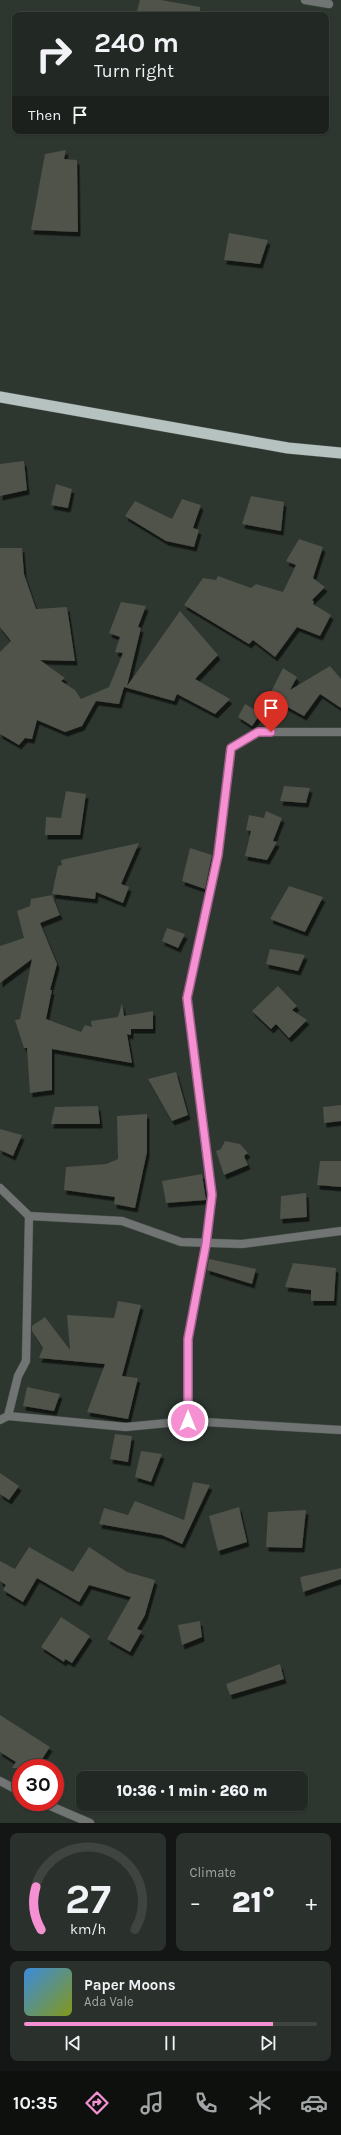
<!DOCTYPE html>
<html lang="en">
<head>
<meta charset="utf-8">
<style>
	body { margin:0; font-family:Karla,sans-serif; background:#2a302c; color:#f1f3f6; height:100vh; display:flex; flex-direction:column; font-size:15px; white-space:nowrap }
	* { box-sizing:border-box; margin:0 }
	p { font-size:13px; color:#a2a6a6 }
	.icon { flex:none; width:22px; height:22px; fill:none; stroke:currentColor; stroke-width:2; stroke-linecap:round; stroke-linejoin:round }
	.map { position:relative; height:1823px; overflow:hidden }
	.drawer { display:flex; flex-direction:column; gap:10px; padding:10px; background:#131614; flex:1 }
	.drawer>* { flex:none }
	.hud { position:absolute; left:12px; top:12px; width:317px; height:122px; border-radius:8px; box-shadow:0 1px 3px #0004,0 0 0 1px #3f4441; background:#222824; color:#f1f3f6; overflow:hidden }
	.speed { position:absolute; left:12px; top:1759px; display:flex; gap:8px; font-size:20px; font-weight:700; text-align:center }
	.speed>* { display:grid; place-content:center; width:52px; height:52px; border-radius:50%; background:#222824; box-shadow:0 1px 3px #0004,0 0 0 1px #3f4441; line-height:1 }
	.speed .limit { border:6px solid #d22; background:#fff; color:#111 }
	.pin { position:absolute; display:grid; place-items:center; width:34px; height:34px; color:#fff; margin:-41px -17px; border-radius:50% 50% 50% 0; rotate:-45deg; box-shadow:0 0 4px #0007 }
	.pin .icon { rotate:45deg }
	.me { position:absolute; width:44px; margin:-22px; rotate:0deg; stroke-linejoin:round; filter:drop-shadow(0 0 3px #0008) }
	.turn { display:flex; align-items:center; gap:14px; height:84px; padding:0 16px; font-size:18px }
	.turn .icon { width:52px; height:52px; stroke-width:2.5 }
	.turn b { display:block; font-size:28px; line-height:34px }
	.then { display:flex; align-items:center; height:38px; padding:0 16px; background:#0003; gap:8px; font-size:15px }
	.big { font-size:30px; font-weight:800; line-height:1.1 }
	.drawer .card { flex:1; display:flex; flex-direction:column; justify-content:center; gap:6px; min-width:0; padding:0 14px; border-radius:8px; background:#2a302c }
	.drawer .dial { align-items:center; gap:0 }
	.dial svg { height:104px; overflow:visible; fill:none; stroke:#3f4441; stroke-width:7; stroke-linecap:round; text-anchor:middle }
	.dial text { fill:#f1f3f6; stroke:none }
	.song { display:flex; align-items:center; gap:12px }
	.cover { width:48px; height:48px; border-radius:6px; background:linear-gradient(135deg,hsl(210 70% 55%),hsl(70 70% 35%)) }
	.played { height:4px; border-radius:2px; background:linear-gradient(90deg,#f591d3 85%,#3f4441 85%) }
	.keys { display:flex; justify-content:space-around; direction:ltr }
	.heat { display:flex; justify-content:space-between; align-items:center; font-size:22px; direction:ltr }
	.drawer .tiles { flex:1; display:grid; gap:10px; grid-template-columns:1fr 1fr }
	.card:last-child { grid-column:span 2 }
	.trip { position:absolute; left:76px; top:1771px; width:232px; height:40px; border-radius:8px; background:#222824; box-shadow:0 1px 3px #0004,0 0 0 1px #3f4441; font-weight:800; line-height:40px; text-align:center }
	.dock { display:flex; height:64px; justify-content:space-around; align-items:center; background:#0e100e; color:#a2a6a6 }
	.dock .icon { width:28px; height:28px }
	.dock .selected { color:#f591d3 }
	.dock b { font-size:18px; color:#f1f3f6 }
	.map>svg:first-child { display:block }
	.building { fill:#4f5249; filter:url(#shadow) }
	.lines { fill:none; stroke-linecap:round; stroke-linejoin:round }
	.minor-casing { stroke:#4c534d; stroke-width:9 }
	.trunk-casing { stroke:#4c534d; stroke-width:12 }
	.minor { stroke:#707574; stroke-width:8 }
	.trunk { stroke:#b6c2c0; stroke-width:11 }
	.route-casing { stroke:#9f5e89; stroke-width:10 }
	.route { stroke:#f591d3; stroke-width:7 }
</style>
</head>
<body>
<div class="map">
<svg width="341" height="1823" viewBox="0 0 341 1823">
	<defs>
		<filter id="shadow"><feDropShadow dx="2.5" dy="4.5" stdDeviation="0" flood-color="#0009"/></filter>
	</defs>
	<rect width="100%" height="100%" fill="#2e3630"/>
	<!-- building -->
	<g class="building">
		<polygon points="140,0 161,0 200,7 200,15 136,15"/>
		<polygon points="66,150 64,159 77,160 78,232 31,230 45,154"/>
		<polygon points="229,233 268,240 260,264 224,260"/>
		<polygon points="24,461 27,490 0,496 0,464"/>
		<polygon points="56,484 72,489 68,508 51,505"/>
		<polygon points="251,496 284,502 281,531 242,524"/>
		<polygon points="182,499 201,505 193,528 199,530 194,547 166,541 125,516 135,501 172,519"/>
		<polygon points="299,539 323,547 313,578 325,587 312,600 314,602 313,604 331,615 320,636 297,627 275,657 253,640 249,644 184,605 203,578 216,580 218,576 251,588 256,584 283,592 296,565 286,561"/>
		<polygon points="0,548 22,548 24,574 36,609 67,607 75,661 40,660 65,678 61,681 75,690 81,699 109,687 123,653 115,652 120,637 109,633 121,602 146,606 138,627 141,628 127,686 180,611 218,655 195,679 230,699 215,714 177,694 174,701 124,687 119,704 96,701 82,726 65,732 37,720 32,739 25,738 19,745 0,734 0,652 11,641 0,627"/>
		<polygon points="330,666 341,679 341,708 320,694 304,716 282,704 270,694 283,668 297,677 290,690"/>
		<polygon points="245,704 261,713 252,726 238,717"/>
		<polygon points="284,786 310,788 306,803 280,801"/>
		<polygon points="66,791 86,794 80,835 45,835 46,817 61,818"/>
		<polygon points="266,811 282,818 273,841 277,842 267,860 245,856 251,831 246,830 249,815 264,818"/>
		<polygon points="139,843 121,884 129,887 123,903 96,892 95,899 52,894 58,866 62,865 61,860"/>
		<polygon points="190,848 212,855 205,889 182,881"/>
		<polygon points="289,886 323,897 305,932 270,919"/>
		<polygon points="52,895 60,915 40,923 57,964 50,990 52,990 46,1019 81,1032 85,1025 92,1027 91,1021 118,1017 122,1003 124,1016 153,1011 153,1029 131,1029 131,1035 127,1034 132,1063 52,1049 52,1090 30,1093 27,1048 24,1048 15,1020 20,1019 32,959 0,983 0,946 24,938 17,911 30,906 31,899"/>
		<polygon points="167,928 185,934 178,948 162,941"/>
		<polygon points="270,949 305,955 298,971 266,964"/>
		<polygon points="278,986 297,1006 292,1010 307,1020 289,1038 276,1024 271,1029 252,1011"/>
		<polygon points="176,1072 188,1115 172,1121 148,1079"/>
		<polygon points="341,1105 341,1121 324,1123 323,1107"/>
		<polygon points="98,1106 100,1124 51,1124 55,1107"/>
		<polygon points="147,1114 147,1152 135,1208 114,1204 115,1197 64,1190 66,1167 106,1164 118,1159 117,1116"/>
		<polygon points="0,1129 22,1135 13,1156 0,1150"/>
		<polygon points="225,1141 240,1144 248,1153 244,1156 248,1165 224,1175 216,1151 221,1149"/>
		<polygon points="320,1161 341,1161 341,1187 317,1185"/>
		<polygon points="202,1174 206,1200 166,1203 162,1181"/>
		<polygon points="306,1193 307,1217 280,1219 281,1196"/>
		<polygon points="209,1259 256,1269 252,1284 207,1270"/>
		<polygon points="293,1263 336,1268 334,1301 311,1301 311,1290 285,1287"/>
		<polygon points="118,1301 141,1305 122,1376 138,1378 128,1419 87,1412 105,1364 39,1358 43,1348 32,1331 32,1326 45,1317 70,1350 67,1315 114,1318"/>
		<polygon points="27,1387 60,1394 54,1411 23,1406"/>
		<polygon points="115,1434 132,1436 128,1462 110,1459"/>
		<polygon points="141,1451 162,1454 151,1482 135,1477"/>
		<polygon points="0,1473 19,1486 9,1500 0,1494"/>
		<polygon points="193,1482 210,1485 182,1544 162,1535 99,1524 104,1508 128,1515 135,1501 184,1520"/>
		<polygon points="239,1507 247,1542 218,1551 209,1516"/>
		<polygon points="306,1510 302,1548 266,1547 268,1512"/>
		<polygon points="29,1547 73,1572 89,1547 127,1572 155,1580 145,1615 137,1629 142,1631 130,1652 107,1639 131,1597 89,1585 79,1602 37,1578 23,1602 3,1590 6,1585 0,1581 0,1561 15,1569"/>
		<polygon points="341,1568 341,1579 303,1592 300,1577"/>
		<polygon points="61,1617 90,1636 72,1663 65,1659 64,1662 41,1647"/>
		<polygon points="200,1621 202,1637 182,1645 178,1625"/>
		<polygon points="280,1664 284,1679 230,1695 226,1684"/>
		<polygon points="0,1715 50,1747 36,1768 12,1768 16,1762 0,1752"/>
	</g>
	<g class="lines">
		<!-- minor casing -->
		<g class="minor-casing">
			<g id="minor">
				<polyline points="305,0 329,4"/>
				<polyline points="0,1188 29,1216 122,1221 181,1242 242,1244 341,1231"/>
				<polyline points="8,1416 18,1376 26,1361 29,1216"/>
				<polyline points="0,1420 8,1416 126,1427 188,1421 341,1430"/>
				<polyline points="188,1421 188,1339 206,1244 212,1195 187,998 218,855 231,748 258,732 341,732"/>
				<polyline points="0,1781 21,1792"/>
				<polyline points="41,1802 90,1823"/>
			</g>
		</g>
		<!-- trunk casing -->
		<g class="trunk-casing">
			<polyline id="trunk" points="0,397 288,448 341,453"/>
		</g>
		<!-- minor -->
		<use href="#minor" class="minor"/>
		<!-- trunk -->
		<use href="#trunk" class="trunk"/>
	</g>
	<g class="lines">
		<!-- route casing -->
		<g class="route-casing">
			<polyline id="route" points="188,1421 188,1339 206,1244 212,1195 187,998 218,855 231,748 258,732 271,732"/>
		</g>
		<!-- route -->
		<use href="#route" class="route"/>
	</g>
</svg>
<div class="speed"><div class="limit">30</div></div>
<div class="pin" style="left:271px;top:732px;background:#d93025"><svg class="icon" aria-label="arrive" viewBox="0 0 24 24"><path d="M6 21V4h12l-3 4 3 4H6"/></svg></div>
<svg class="me" style="left:188px;top:1421px" viewBox="-20 -20 40 40"><circle r="17" fill="#f591d3" stroke="#fff" stroke-width="3"/><path d="M0-11L8 9 0 5-8 9z" fill="#fff"/></svg>
<div class="trip">10:36 · 1 min · 260 m</div>
<div class="hud">
<div class="turn"><svg class="icon" aria-label="right" viewBox="0 0 24 24"><path d="M7 20v-9h11M14 6l5 5-5 5"/></svg><div><b>240 m</b>Turn right</div></div>
<div class="then">Then<svg class="icon" aria-label="arrive" viewBox="0 0 24 24"><path d="M6 21V4h12l-3 4 3 4H6"/></svg></div>
</div>
</div>
<section class="drawer">
<div class="tiles">
<div class="card dial"><svg viewBox="0 0 100 80">
<path d="M14 69A42 42 0 1 1 86 69"/>
<path d="M14 69A42 42 0 0 1 10 36" stroke="#f591d3"/>
<text x="50" y="56" font-size="32" font-weight="700">27</text>
<text x="50" y="72" font-size="11">km/h</text>
</svg></div>
<div class="card"><p>Climate</p>
<div class="heat"><a>−</a><b class="big">21°</b><a>+</a></div>
</div>
<div class="card">
<div class="song"><i class="cover"></i><div><b>Paper Moons</b><p>Ada Vale</p></div></div>
<div class="played"></div>
<div class="keys"><svg class="icon" aria-label="previous" viewBox="0 0 24 24"><path d="M18 5L8 12l10 7zM5 5v14"/></svg><svg class="icon" aria-label="pause" viewBox="0 0 24 24"><path d="M8 5v14M16 5v14"/></svg><svg class="icon" aria-label="next" viewBox="0 0 24 24"><path d="M6 5l10 7-10 7zM19 5v14"/></svg></div>
</div>
</div>
</section>
<nav class="dock">
<b>10:35</b>
<svg class="icon selected" aria-label="directions" viewBox="0 0 24 24"><path d="M12 3l9 9-9 9-9-9zM9 14v-3h6M13 9l2 2-2 2"/></svg>
<svg class="icon" aria-label="music" viewBox="0 0 24 24"><path d="M9 18V5l10-2v13"/><circle cx="6" cy="18" r="3"/><circle cx="16" cy="16" r="3"/></svg>
<svg class="icon" aria-label="phone" viewBox="0 0 24 24"><path d="M5 4h4l2 5-3 2q2 4 5 5l2-3 5 2v4C11 20 4 13 5 4z"/></svg>
<svg class="icon" aria-label="climate" viewBox="0 0 24 24"><path d="M12 3v18M4 7l16 10M4 17L20 7"/></svg>
<svg class="icon" aria-label="car" viewBox="0 0 24 24"><path d="M5 17H2v-5l4-1 3-4h7l3 4 3 1v5h-3M9 17h6M6 11h13"/><circle cx="7" cy="17" r="2"/><circle cx="17" cy="17" r="2"/></svg>
</nav>
</body>
</html>
